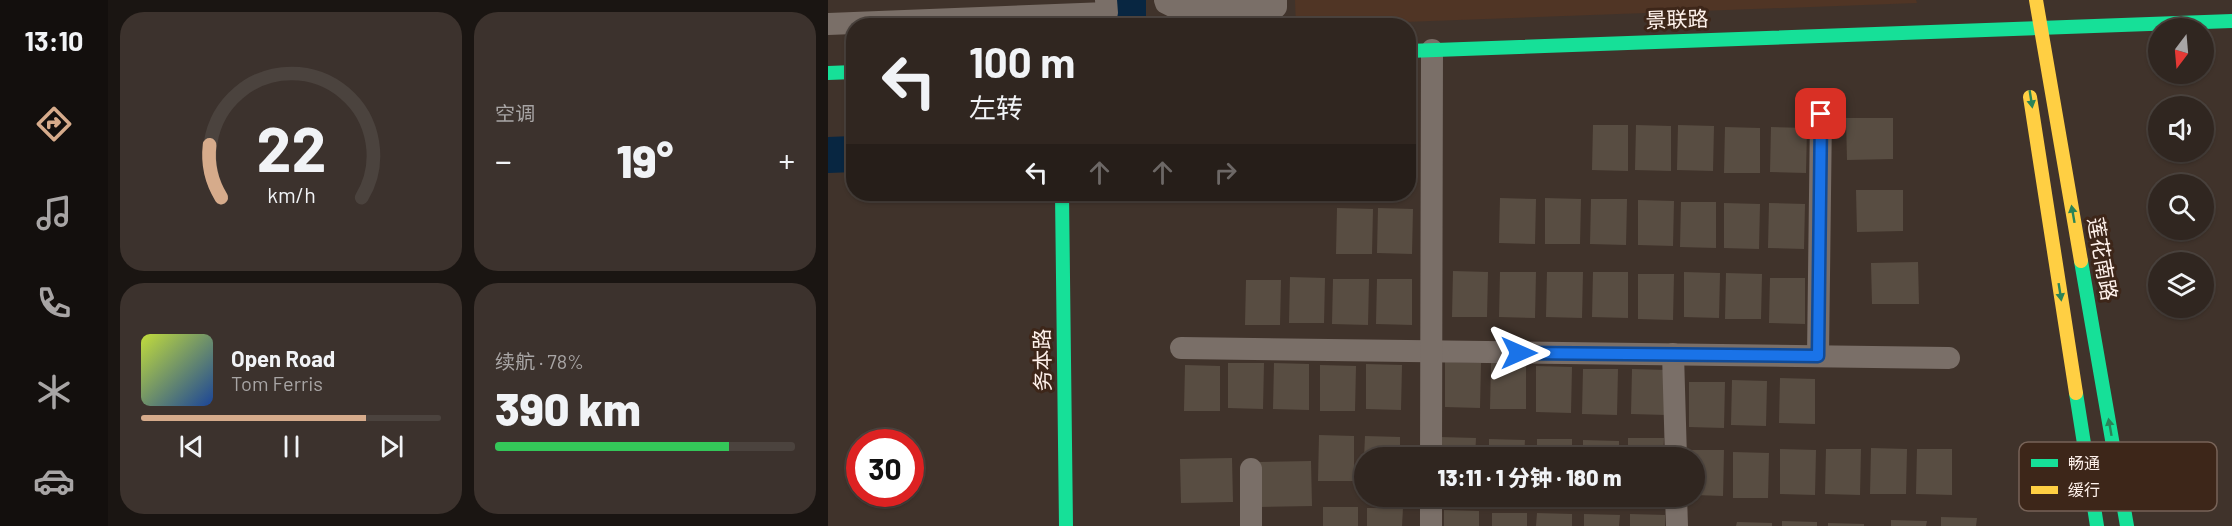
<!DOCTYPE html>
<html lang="zh">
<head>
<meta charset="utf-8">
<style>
	body { margin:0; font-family:Barlow,"Noto Sans SC",sans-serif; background:#3c322d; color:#f1f3f6; height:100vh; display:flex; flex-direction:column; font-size:22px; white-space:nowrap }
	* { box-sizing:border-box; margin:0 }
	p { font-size:20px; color:#a8a5a5 }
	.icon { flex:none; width:33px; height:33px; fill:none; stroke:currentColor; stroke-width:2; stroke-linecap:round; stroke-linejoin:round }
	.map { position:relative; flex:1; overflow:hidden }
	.sheet { display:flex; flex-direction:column; gap:12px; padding:12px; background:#1a1512; width:720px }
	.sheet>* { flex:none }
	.banner { position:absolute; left:18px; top:18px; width:570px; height:183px; border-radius:24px; box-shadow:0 2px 4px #0004,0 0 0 2px #4b433e; background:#302620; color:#f1f3f6; overflow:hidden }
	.needle { width:39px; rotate:196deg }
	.fabs { position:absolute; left:1320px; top:18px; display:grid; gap:12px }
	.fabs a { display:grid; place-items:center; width:66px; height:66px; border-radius:50%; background:#302620; box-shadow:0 2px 4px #0004,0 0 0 2px #4b433e; font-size:30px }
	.speed { position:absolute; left:18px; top:429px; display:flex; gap:12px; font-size:30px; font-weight:700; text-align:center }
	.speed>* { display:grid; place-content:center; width:78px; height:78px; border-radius:50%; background:#302620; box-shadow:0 2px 4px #0004,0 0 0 2px #4b433e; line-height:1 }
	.speed .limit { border:9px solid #d22; background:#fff; color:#111 }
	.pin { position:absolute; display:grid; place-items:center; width:51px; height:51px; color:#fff; margin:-26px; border-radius:12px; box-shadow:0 3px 9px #0006 }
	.me { position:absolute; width:66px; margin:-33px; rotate:90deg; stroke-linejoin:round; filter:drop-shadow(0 0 4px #0008) }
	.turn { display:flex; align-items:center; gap:21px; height:126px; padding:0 24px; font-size:27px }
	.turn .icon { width:78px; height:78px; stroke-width:2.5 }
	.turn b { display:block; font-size:42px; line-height:51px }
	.lanes { display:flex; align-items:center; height:57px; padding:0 24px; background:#0003; justify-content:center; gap:30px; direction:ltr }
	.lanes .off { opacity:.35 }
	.big { font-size:45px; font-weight:800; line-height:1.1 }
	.sheet .tile { flex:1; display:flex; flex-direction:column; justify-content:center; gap:9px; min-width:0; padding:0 21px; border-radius:24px; background:#3c322d }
	.sheet .dial { align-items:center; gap:0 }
	.dial svg { height:156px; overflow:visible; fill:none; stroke:#4b433e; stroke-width:7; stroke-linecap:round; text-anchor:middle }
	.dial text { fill:#f1f3f6; stroke:none }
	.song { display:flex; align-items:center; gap:18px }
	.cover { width:72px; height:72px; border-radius:9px; background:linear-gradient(135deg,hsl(70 70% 55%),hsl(220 70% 35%)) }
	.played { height:6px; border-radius:3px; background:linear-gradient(90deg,#d6ab8b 75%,#4b433e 75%) }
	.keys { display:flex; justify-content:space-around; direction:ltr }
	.heat { display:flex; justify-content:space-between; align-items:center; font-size:33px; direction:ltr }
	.charge { height:9px; border-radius:4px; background:linear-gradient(90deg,#34c759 78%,#4b433e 0) }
	.sheet .tiles { flex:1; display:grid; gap:12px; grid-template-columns:repeat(2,1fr) }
	.trip { position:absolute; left:526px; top:447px; width:351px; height:60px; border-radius:30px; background:#302620; box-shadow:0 2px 4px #0004,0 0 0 2px #4b433e; font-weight:800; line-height:60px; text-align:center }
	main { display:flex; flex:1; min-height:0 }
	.tabs { display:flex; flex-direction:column; width:108px; justify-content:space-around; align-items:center; background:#130f0d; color:#a8a5a5 }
	.tabs .icon { width:42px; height:42px }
	.tabs .active { color:#d6ab8b }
	.tabs b { font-size:27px; color:#f1f3f6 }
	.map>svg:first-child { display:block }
	.built { fill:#503525 }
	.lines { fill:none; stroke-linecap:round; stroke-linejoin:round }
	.river { stroke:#082641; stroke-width:36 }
	.building { fill:#584d42 }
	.street { stroke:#7a6f68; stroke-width:22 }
	.fast { stroke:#16e098; stroke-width:14 }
	.slow { stroke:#ffcf43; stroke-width:14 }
	.oneway { fill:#2a8358 }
	.route-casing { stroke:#114b97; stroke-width:15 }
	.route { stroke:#1a73e8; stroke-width:10 }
	.labels { text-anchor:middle; stroke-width:6; stroke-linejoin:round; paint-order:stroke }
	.street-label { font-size:21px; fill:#fef1eb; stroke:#3d2619 }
	.key { fill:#3d2619; stroke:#776358; stroke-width:1.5 }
	.key-label { font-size:16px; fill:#fef1eb }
</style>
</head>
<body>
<main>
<nav class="tabs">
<b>13:10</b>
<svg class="icon active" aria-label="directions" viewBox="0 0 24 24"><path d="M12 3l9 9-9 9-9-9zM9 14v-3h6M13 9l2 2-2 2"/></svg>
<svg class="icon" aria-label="music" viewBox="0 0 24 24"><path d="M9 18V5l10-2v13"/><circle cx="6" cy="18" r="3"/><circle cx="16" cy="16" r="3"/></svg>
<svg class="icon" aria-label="phone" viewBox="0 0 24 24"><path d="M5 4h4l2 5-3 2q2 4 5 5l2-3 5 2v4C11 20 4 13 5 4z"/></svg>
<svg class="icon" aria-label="climate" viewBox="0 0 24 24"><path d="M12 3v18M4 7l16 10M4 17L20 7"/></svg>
<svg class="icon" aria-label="car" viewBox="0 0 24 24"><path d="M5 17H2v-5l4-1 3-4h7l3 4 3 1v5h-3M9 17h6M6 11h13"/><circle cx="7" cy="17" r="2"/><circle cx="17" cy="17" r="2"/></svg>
</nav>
<section class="sheet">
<div class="tiles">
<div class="tile dial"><svg viewBox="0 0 100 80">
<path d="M14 69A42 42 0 1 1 86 69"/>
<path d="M14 69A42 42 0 0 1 8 42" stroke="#d6ab8b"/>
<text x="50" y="56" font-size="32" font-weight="700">22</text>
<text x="50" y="72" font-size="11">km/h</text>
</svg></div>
<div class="tile"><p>空调</p>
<div class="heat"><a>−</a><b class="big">19°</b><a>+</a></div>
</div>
<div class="tile">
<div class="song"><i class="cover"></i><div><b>Open Road</b><p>Tom Ferris</p></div></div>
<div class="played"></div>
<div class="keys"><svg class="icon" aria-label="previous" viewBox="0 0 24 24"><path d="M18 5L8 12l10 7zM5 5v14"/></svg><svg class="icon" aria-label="pause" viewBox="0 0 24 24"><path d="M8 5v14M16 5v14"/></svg><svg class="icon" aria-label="next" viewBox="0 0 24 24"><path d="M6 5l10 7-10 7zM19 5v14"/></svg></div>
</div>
<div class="tile"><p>续航 · 78%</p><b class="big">390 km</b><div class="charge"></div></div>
</div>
</section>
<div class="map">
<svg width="1404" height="526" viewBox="0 0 1404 526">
	<rect width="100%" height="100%" fill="#40332b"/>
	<!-- built -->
	<polygon class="built" points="467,0 1088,0 1089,3 468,26"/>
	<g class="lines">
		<!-- river -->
		<g class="river">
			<polyline points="300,0 300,26"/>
			<polyline points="0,155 26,154"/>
		</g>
	</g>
	<!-- building -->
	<g class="building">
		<polygon points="1018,118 1065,118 1065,159 1019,160"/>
		<polygon points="765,125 800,125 800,171 764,170"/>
		<polygon points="808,125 843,126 843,171 807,170"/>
		<polygon points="850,125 886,126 885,171 849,170"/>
		<polygon points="897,127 932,128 932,173 896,173"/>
		<polygon points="943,127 979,128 978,173 942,172"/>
		<polygon points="1028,190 1075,190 1075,231 1029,232"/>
		<polygon points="672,198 708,199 707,244 671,243"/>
		<polygon points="717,198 753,199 752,244 717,244"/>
		<polygon points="763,199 799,199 798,245 762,244"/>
		<polygon points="810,200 846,201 845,246 810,245"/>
		<polygon points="853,202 888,202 888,248 852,247"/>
		<polygon points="896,203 932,204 931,249 896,248"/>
		<polygon points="941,203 977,204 976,249 940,248"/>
		<polygon points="509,208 545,209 544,254 508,254"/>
		<polygon points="550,208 585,209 584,254 549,253"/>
		<polygon points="1090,262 1091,304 1044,304 1043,263"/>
		<polygon points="625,271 660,272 659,317 624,317"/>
		<polygon points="672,272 708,272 707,318 671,317"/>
		<polygon points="719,272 755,272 754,318 718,317"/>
		<polygon points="765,272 800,272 800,318 764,317"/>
		<polygon points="856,272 892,273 891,318 856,317"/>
		<polygon points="898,273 934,274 933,319 897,319"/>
		<polygon points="810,274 846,274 845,320 810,319"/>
		<polygon points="462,277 497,278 496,323 461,323"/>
		<polygon points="942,278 977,278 977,324 941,323"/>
		<polygon points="505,279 541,279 540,325 504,324"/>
		<polygon points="549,279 584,279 584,325 548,324"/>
		<polygon points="418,280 453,280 452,325 417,325"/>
		<polygon points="617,362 653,363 652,408 617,407"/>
		<polygon points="400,363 436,363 435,409 400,408"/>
		<polygon points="446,363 481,364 481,410 445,409"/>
		<polygon points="663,363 698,364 698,409 662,409"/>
		<polygon points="538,364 574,365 573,410 538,409"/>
		<polygon points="357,365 392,366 392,411 356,411"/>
		<polygon points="492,365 528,366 527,411 492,411"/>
		<polygon points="708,366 744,367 743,413 708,412"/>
		<polygon points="755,369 790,369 789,415 754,414"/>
		<polygon points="804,369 839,370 838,415 803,414"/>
		<polygon points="952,378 987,379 987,424 951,423"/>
		<polygon points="904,380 939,381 938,426 903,425"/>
		<polygon points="861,382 897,382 896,428 861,427"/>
		<polygon points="491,435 526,436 526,481 490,481"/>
		<polygon points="537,436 572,437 572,458 536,458"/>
		<polygon points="612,437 648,438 647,458 612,458"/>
		<polygon points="800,438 836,438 835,458 800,458"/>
		<polygon points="661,439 697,440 696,458 661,458"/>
		<rect x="709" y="439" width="35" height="19"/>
		<polygon points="755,440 791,441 791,458 755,458"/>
		<polygon points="1043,448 1079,449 1078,494 1042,494"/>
		<polygon points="952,449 988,450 987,495 952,494"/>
		<polygon points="998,449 1033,449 1032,495 997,494"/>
		<polygon points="1089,449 1124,449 1124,495 1088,494"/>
		<polygon points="860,450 896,450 895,496 867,495 867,458 860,458"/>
		<polygon points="905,452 941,453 940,498 905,498"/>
		<polygon points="404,458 405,502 353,503 352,459"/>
		<polygon points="483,461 484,506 432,507 431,462"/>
		<rect x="495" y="507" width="35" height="19"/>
		<polygon points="539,508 575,508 574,526 539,526"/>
		<polygon points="616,510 651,511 651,526 616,526"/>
		<rect x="664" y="513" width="35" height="13"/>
		<polygon points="709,513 744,514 744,526 708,526"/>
		<polygon points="756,514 792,515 791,526 756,526"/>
		<polygon points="802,514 837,515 837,526 802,526"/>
		<polygon points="1113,517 1149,518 1148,526 1113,526"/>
		<polygon points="1063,520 1099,521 1098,526 1063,526"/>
		<polygon points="954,521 989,522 989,526 954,526"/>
		<polygon points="909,522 944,523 944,526 908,526"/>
		<polygon points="1000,523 1036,524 1036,526 1000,526"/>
	</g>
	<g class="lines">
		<!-- street -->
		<g class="street">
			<polyline points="337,0 338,3 346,7 448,7 448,0"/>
			<polyline points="0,24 279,13 278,0"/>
			<polyline points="353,348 1121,358"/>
			<polyline points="845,354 848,458"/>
			<polyline points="990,356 993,114"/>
			<polyline points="603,458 604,50"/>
			<polyline points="848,496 849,526"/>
			<polyline points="423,526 423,469"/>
			<polyline points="603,526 603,496"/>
		</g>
		<!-- fast -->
		<g class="fast">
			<polyline points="580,51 1404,21"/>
			<polyline points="0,73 26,72"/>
			<polyline points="234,194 238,526"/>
			<polyline points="1253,261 1299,526"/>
			<polyline points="1248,393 1269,526"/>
		</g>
		<!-- slow -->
		<g class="slow">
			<polyline points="1208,0 1253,261"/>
			<polyline points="1202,97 1248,393"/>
		</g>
	</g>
	<!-- one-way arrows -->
	<defs><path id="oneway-solid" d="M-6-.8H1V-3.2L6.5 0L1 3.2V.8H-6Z" transform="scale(1.5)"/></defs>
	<g class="oneway">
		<use href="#oneway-solid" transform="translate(1203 99) rotate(81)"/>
		<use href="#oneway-solid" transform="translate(1245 214) rotate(-100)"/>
		<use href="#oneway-solid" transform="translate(1232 292) rotate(81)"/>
		<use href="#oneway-solid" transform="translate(1282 427) rotate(-100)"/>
	</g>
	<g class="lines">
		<!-- route casing -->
		<g class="route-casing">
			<polyline id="route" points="691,353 990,356 993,114"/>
		</g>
		<!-- route -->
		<use href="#route" class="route"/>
	</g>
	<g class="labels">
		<!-- street labels -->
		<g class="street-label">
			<text transform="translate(849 20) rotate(-2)" y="7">景联路</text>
			<text transform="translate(1274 259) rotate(80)" y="7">莲花南路</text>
			<text transform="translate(215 360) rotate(-91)" y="7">务本路</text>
		</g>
	</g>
	<!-- legend -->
	<rect x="1191" y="442" width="198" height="69" rx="9" class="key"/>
	<rect x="1203" y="459" width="27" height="8" fill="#16e098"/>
	<rect x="1203" y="486" width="27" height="8" fill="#ffcf43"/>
	<g class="key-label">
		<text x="1240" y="469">畅通</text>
		<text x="1240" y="496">缓行</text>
	</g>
</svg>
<div class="fabs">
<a><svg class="needle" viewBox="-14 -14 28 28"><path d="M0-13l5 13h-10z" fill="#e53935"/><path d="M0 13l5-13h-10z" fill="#a8a5a5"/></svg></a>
<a><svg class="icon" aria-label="sound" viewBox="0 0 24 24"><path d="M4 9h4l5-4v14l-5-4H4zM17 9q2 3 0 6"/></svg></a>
<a><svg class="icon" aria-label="search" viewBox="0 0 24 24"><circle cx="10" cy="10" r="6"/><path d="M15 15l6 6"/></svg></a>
<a><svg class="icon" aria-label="layers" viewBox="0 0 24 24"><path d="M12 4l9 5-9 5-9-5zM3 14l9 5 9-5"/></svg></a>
</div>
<div class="speed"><div class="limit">30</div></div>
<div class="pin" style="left:993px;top:114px;background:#d93025"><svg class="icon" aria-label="arrive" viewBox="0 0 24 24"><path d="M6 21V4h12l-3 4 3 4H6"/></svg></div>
<svg class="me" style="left:691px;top:353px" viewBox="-20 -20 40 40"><path d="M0-17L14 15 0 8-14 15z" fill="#1a73e8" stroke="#fff" stroke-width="4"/></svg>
<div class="trip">13:11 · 1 分钟 · 180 m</div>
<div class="banner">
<div class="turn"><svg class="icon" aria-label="left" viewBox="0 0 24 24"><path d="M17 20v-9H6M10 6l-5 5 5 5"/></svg><div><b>100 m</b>左转</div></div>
<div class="lanes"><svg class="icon" aria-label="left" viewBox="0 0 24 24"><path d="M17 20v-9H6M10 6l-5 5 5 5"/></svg><svg class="icon off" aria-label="ahead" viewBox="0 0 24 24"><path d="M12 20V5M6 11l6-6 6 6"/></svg><svg class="icon off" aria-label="ahead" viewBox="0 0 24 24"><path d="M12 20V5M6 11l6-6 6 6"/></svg><svg class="icon off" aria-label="right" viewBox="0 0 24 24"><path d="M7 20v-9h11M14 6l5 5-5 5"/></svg></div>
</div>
</div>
</main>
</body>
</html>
